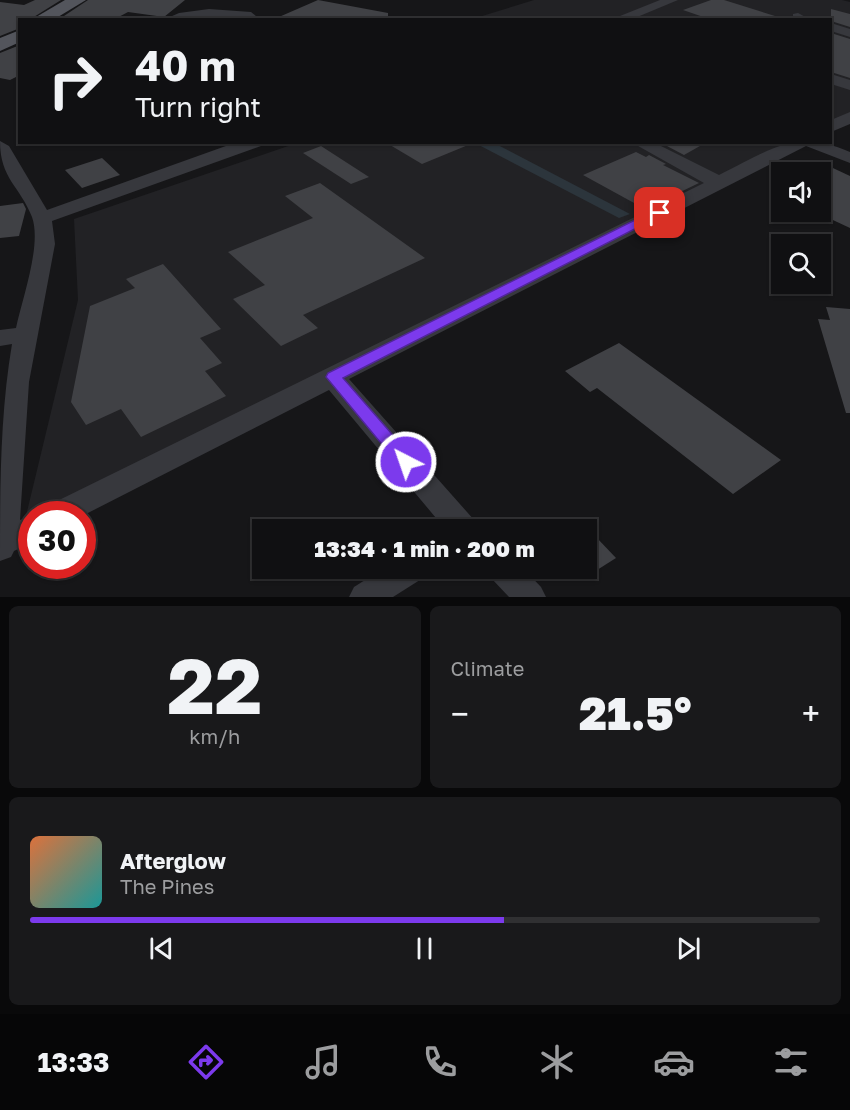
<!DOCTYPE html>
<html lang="en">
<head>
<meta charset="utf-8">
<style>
	body { margin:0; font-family:"Golos Text",sans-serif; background:#19191b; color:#f1f3f6; height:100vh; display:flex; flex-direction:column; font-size:22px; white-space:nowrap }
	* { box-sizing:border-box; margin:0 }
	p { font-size:20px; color:#9c9d9f }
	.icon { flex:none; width:33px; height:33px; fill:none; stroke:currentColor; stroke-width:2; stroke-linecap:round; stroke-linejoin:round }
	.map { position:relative; height:597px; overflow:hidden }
	.panel { display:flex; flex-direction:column; gap:9px; padding:9px; background:#09090a; flex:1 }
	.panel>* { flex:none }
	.top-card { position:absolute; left:18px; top:18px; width:814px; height:126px; border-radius:0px; box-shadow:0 2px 4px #0004,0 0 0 2px #303032; background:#101012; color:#f1f3f6; overflow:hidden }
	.tools { position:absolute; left:771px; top:162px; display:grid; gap:12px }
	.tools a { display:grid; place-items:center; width:60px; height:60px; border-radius:0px; background:#101012; box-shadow:0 2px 4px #0004,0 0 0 2px #303032; font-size:30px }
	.speed { position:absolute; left:18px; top:501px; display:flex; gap:12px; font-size:30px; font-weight:700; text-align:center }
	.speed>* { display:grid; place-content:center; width:78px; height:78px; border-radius:50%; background:#101012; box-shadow:0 2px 4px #0004,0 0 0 2px #303032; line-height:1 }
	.speed .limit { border:9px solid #d22; background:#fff; color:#111 }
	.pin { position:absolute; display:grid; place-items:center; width:51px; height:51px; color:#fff; margin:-26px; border-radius:12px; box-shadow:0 3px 9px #0006 }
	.me { position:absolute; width:66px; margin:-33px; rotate:319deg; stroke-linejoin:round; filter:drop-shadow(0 0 4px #0008) }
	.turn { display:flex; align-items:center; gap:21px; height:126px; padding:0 18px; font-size:27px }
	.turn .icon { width:78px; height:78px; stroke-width:2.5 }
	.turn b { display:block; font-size:42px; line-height:51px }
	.big { font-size:45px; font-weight:800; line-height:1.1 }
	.panel .widget { flex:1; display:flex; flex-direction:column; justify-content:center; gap:9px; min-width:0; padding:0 21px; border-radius:9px; background:#19191b }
	.panel .dial { align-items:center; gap:0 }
	.dial b { font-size:78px; line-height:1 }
	.song { display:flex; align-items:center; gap:18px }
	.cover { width:72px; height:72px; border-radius:9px; background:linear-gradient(135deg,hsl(20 70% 55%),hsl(180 70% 35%)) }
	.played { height:6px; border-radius:3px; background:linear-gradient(90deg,#7c3aed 60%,#303032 60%) }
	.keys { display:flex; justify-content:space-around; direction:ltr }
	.heat { display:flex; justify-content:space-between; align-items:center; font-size:33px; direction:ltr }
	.panel .tiles { flex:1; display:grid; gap:9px; grid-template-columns:1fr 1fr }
	.widget:last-child { grid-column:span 2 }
	.trip { position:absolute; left:252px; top:519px; width:345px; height:60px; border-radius:0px; background:#101012; box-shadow:0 2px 4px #0004,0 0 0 2px #303032; font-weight:800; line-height:60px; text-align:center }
	.tabs { display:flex; height:96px; justify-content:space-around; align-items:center; background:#060607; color:#9c9d9f }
	.tabs .icon { width:42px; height:42px }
	.tabs .active { color:#7c3aed }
	.tabs b { font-size:27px; color:#f1f3f6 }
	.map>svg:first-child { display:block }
	.built { fill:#222225 }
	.water { fill:#2c353c }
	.building { fill:#404145 }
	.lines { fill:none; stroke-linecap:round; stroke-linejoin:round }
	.minor { fill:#37383d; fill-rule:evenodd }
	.major { fill:#53555c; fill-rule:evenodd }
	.route { fill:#7c3aed; stroke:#51269a; stroke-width:1.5 }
</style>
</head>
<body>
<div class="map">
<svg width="850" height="597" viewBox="0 0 850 597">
	<rect width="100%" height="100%" fill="#161618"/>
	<!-- built -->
	<g class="built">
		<polygon points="534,0 842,0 850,2 850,115 831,124 831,20 469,20"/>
		<polygon points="297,143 793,143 25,520 78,300 74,219"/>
	</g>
	<!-- water -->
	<polygon class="water" points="475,143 494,143 630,214 619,218"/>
	<!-- building -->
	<g class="building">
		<polygon points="35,0 61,0 29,20 20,20 20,28 0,36 0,2 24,5"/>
		<polygon points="88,0 185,0 164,17 128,12 113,20 58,20"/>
		<polygon points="318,0 388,13 388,20 272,20"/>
		<polygon points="711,0 724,0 775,16 775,20 712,20 683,10"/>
		<polygon points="831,9 850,14 850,27 831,21"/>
		<polygon points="831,33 850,39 850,78 831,72"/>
		<polygon points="20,45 20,75 10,80 0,78 0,53"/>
		<polygon points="385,142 473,142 473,143 422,164"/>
		<polygon points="674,142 707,142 684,155 667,146"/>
		<polygon points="321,146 369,177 351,184 303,153"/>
		<polygon points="636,152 646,157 649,155 666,164 663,165 699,183 645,209 583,175"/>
		<polygon points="102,158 120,175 82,188 65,170"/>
		<polygon points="820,162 850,176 850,228 820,214"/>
		<polygon points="320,183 425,258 303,315 318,328 281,346 233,299 265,285 228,252 313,218 285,196"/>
		<polygon points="23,203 26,209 19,236 0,238 0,206"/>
		<polygon points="163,264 221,329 200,338 222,363 205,371 226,396 141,437 121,409 86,425 71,402 90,306 135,288 126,279"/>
		<polygon points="826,307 850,309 850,413 846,413 818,319 830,320"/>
		<polygon points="619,343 781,460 733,494 597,388 590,392 565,371"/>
		<polygon points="596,537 616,558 586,577 586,543"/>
	</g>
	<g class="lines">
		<!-- minor -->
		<g class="minor">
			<polygon points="660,0 678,0 630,20 610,20"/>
			<polygon points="209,9 251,12 261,20 209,17 163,20 179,13"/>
			<polygon points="798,13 811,20 793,20 793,14"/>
			<polygon points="831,23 850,29 850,37 831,31"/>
			<polygon points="831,74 850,80 850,90 831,84"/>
			<polygon points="850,112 850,124 831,132 831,120"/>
			<path d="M0,141L9,146L47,210L237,142H263L261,146L52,221L55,244L29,382L20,520L32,516V542L14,551L11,557L0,561C0,488 0,415 12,344L0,346V330L16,328C22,299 42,245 32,217C20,186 0,179 0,141Z"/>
			<path d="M631,142H653L719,175C768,151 794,128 850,152V163L806,146L349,379L475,521L479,530H446L329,390L82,516L44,514L49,505L704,183Z"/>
			<polygon points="384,568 428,568 423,578 393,597 349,597 354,587"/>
			<polygon points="486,568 523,568 541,587 546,597 509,597 491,578"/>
		</g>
		<!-- major -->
		<g class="major">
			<polygon points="65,0 86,0 53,20 31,20"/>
			<polygon points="20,30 20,42 0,51 0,38"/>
		</g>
	</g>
	<!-- route -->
	<polygon class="route" points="655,210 666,213 343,378 412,457 415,462 412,466 400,466 326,377 328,373"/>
</svg>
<div class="tools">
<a><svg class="icon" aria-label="sound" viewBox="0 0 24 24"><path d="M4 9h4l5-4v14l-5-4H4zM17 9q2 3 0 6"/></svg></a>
<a><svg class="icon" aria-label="search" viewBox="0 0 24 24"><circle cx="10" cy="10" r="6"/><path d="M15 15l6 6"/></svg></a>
</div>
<div class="speed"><div class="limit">30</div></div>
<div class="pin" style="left:660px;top:213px;background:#d93025"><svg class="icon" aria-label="arrive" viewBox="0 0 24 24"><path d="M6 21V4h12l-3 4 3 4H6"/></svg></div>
<svg class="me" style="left:406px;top:462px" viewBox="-20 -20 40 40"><circle r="17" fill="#7c3aed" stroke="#fff" stroke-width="3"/><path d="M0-11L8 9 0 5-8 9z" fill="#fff"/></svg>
<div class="trip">13:34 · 1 min · 200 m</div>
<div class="top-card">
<div class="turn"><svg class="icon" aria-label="right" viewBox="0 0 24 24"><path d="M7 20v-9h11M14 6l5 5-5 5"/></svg><div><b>40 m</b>Turn right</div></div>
</div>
</div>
<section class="panel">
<div class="tiles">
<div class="widget dial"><b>22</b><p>km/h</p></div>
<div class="widget"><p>Climate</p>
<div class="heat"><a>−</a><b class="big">21.5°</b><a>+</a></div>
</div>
<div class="widget">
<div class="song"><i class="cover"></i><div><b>Afterglow</b><p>The Pines</p></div></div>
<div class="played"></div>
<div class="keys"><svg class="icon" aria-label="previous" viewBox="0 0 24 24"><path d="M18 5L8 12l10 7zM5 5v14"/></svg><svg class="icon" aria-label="pause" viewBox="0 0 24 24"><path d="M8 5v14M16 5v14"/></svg><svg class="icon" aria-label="next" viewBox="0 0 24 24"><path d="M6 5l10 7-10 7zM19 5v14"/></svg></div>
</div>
</div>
</section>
<nav class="tabs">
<b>13:33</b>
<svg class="icon active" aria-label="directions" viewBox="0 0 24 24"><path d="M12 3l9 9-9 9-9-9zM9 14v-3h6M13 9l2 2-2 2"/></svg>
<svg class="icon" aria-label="music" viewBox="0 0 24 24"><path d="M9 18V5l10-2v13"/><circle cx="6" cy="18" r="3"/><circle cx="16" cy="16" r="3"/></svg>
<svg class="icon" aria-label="phone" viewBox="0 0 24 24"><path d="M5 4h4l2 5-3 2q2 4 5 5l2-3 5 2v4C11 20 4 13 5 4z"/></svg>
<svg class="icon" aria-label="climate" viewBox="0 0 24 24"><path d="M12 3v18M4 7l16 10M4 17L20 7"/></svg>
<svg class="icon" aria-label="car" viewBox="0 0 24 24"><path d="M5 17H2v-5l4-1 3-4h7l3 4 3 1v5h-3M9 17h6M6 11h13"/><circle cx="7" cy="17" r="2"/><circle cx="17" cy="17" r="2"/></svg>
<svg class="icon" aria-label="filters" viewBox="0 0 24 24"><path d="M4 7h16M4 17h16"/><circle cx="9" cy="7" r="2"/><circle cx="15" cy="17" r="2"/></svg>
</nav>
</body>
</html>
